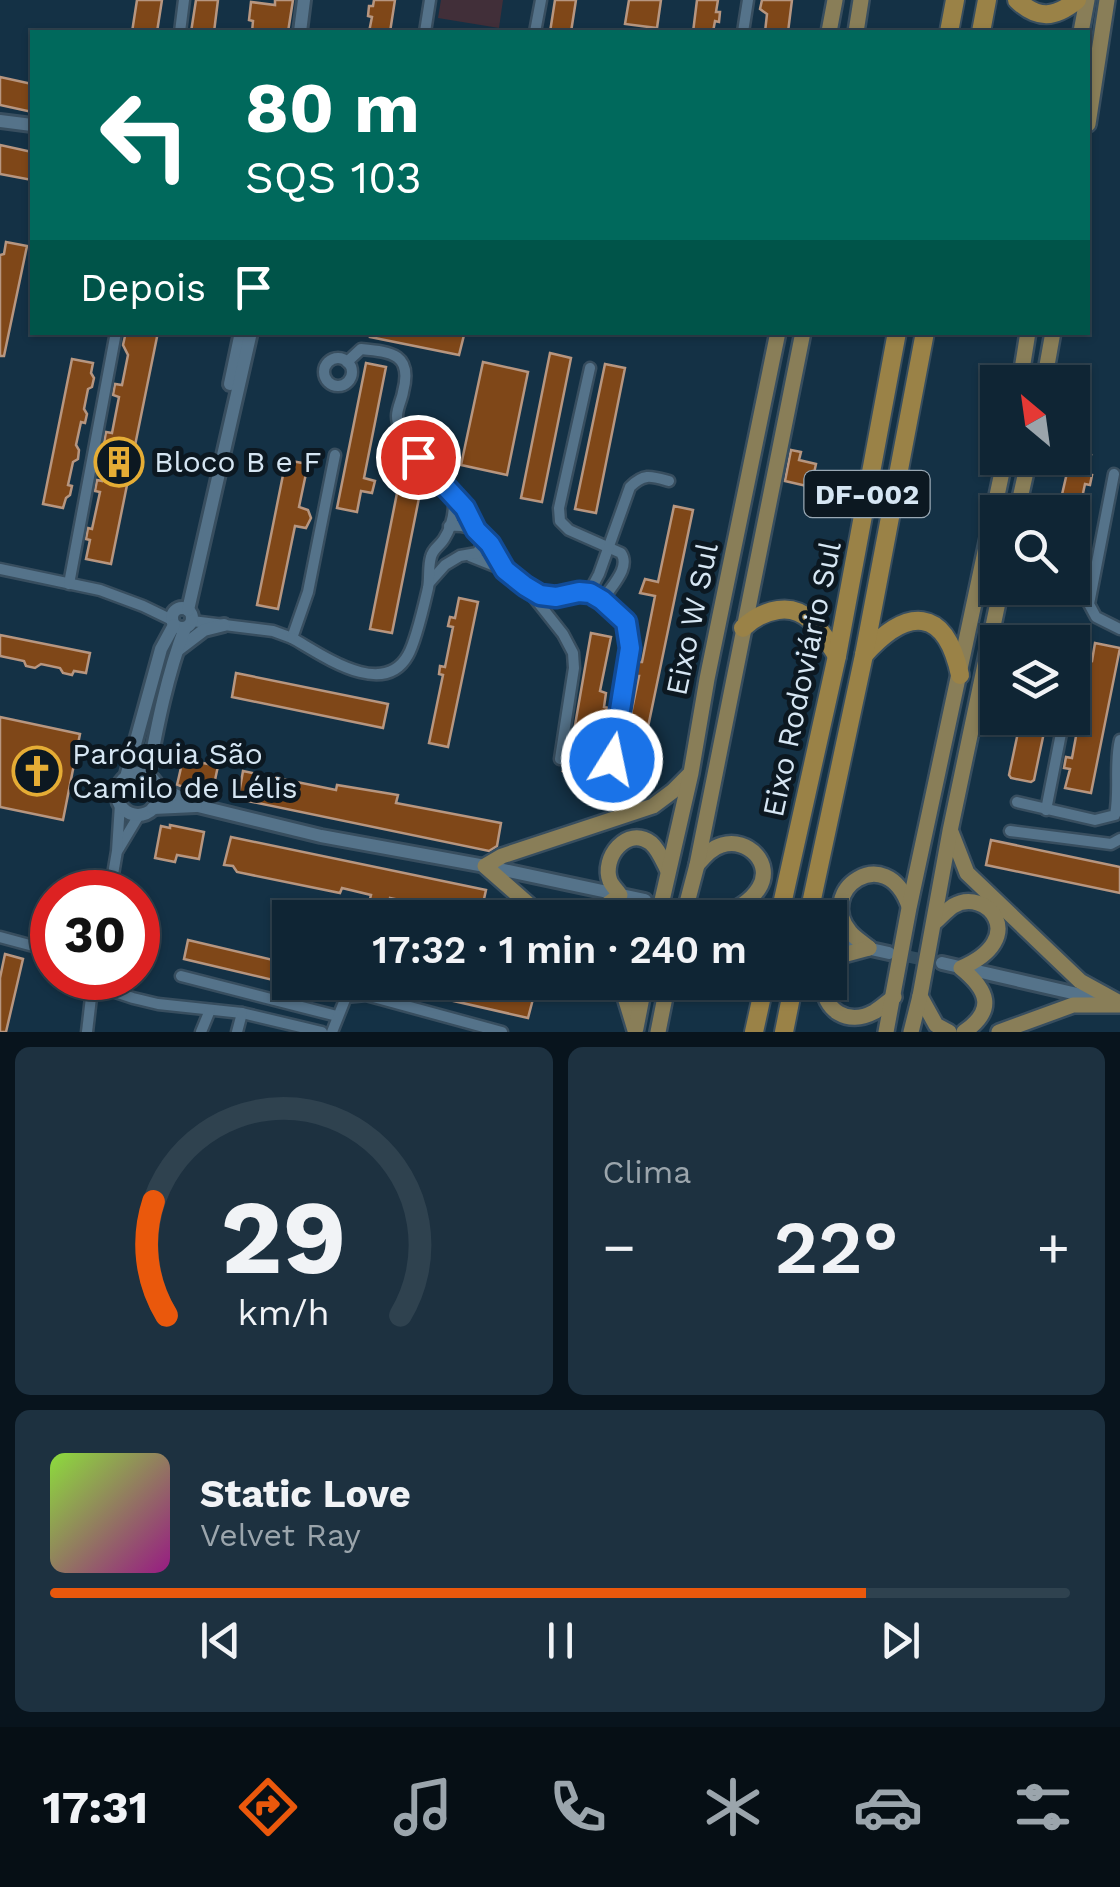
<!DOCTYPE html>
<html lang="pt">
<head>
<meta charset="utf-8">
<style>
	body { margin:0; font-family:"Work Sans",sans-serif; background:#1d3140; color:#f1f3f6; height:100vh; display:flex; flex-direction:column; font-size:38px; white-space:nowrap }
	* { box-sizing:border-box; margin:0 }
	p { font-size:32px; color:#9ba5ac }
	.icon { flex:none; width:55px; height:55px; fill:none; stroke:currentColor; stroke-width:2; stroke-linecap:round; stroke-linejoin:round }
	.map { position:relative; height:1032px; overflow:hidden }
	.details { display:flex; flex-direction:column; gap:15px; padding:15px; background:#08141d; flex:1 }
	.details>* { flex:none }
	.top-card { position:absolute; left:30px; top:30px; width:1060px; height:305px; border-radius:0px; box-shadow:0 2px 8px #0004,0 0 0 2px #2f424f; background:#00695c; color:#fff; overflow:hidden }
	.needle { width:65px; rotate:331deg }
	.fabs { position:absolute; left:980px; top:365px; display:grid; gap:20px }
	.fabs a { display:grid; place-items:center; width:110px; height:110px; border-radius:0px; background:#0f2534; box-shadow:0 2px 8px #0004,0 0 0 2px #2f424f; font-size:50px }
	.speed { position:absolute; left:30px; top:870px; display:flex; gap:20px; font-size:50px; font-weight:700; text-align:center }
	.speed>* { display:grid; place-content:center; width:130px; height:130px; border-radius:50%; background:#0f2534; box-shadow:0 2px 8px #0004,0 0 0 2px #2f424f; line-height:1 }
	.speed .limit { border:15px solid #d22; background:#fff; color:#111 }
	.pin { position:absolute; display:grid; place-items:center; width:85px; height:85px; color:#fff; margin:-42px; border:5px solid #fff; border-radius:50%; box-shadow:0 2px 10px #0007 }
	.me { position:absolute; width:110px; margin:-55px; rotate:10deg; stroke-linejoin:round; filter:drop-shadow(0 0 8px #0008) }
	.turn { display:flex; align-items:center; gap:35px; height:210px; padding:0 50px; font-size:45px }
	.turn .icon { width:130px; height:130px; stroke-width:2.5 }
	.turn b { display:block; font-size:70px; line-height:85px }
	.then { display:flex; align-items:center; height:95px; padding:0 50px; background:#0003; gap:20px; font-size:38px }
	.big { font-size:75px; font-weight:600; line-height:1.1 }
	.details .widget { flex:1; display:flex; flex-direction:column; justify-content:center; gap:15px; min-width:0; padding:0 35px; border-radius:15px; background:#1d3140 }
	.details .dial { align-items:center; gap:0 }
	.dial svg { height:260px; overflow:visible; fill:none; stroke:#2f424f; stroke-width:7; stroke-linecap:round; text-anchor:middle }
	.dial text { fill:#f1f3f6; stroke:none }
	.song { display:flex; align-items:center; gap:30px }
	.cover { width:120px; height:120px; border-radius:15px; background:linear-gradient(135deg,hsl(90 70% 55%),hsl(310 70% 35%)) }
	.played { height:10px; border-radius:5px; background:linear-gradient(90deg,#ea580c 80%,#2f424f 80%) }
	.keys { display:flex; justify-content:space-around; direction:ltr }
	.heat { display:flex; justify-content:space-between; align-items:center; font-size:55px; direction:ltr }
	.details .tiles { flex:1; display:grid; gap:15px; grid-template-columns:1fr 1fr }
	.widget:last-child { grid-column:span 2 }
	.trip { position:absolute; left:272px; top:900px; width:575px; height:100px; border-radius:0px; background:#0f2534; box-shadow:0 2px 8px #0004,0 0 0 2px #2f424f; font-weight:600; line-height:100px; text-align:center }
	.tab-bar { display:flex; height:160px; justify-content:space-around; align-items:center; background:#060f15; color:#9ba5ac }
	.tab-bar .icon { width:70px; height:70px }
	.tab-bar .on { color:#ea580c }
	.tab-bar b { font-size:45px; color:#f1f3f6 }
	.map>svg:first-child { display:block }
	.education { fill:#412f39 }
	.building { fill:#7f4718; stroke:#b79680; stroke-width:2.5 }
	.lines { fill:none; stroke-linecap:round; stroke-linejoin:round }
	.tertiary-tunnel { stroke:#314c5f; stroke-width:12; stroke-dasharray:12 6; stroke-linecap:butt }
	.minor-casing { stroke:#384e5f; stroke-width:15 }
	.tertiary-casing { stroke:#384e5f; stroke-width:18 }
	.primary-casing { stroke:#384e5f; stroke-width:20 }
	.trunk-casing { stroke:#384e5f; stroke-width:22 }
	.minor { stroke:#55738a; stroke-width:10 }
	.tertiary { stroke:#55738a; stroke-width:12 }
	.primary { stroke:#897e58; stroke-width:15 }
	.trunk { stroke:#9a8247; stroke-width:18 }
	.route-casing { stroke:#114b97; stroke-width:25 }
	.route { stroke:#1a73e8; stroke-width:18 }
	.labels { text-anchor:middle; stroke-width:10; stroke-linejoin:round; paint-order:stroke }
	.shield { fill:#0c1821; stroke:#99a8b4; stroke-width:2.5 }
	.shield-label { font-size:28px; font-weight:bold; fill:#d6e6f3 }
	.poi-label { font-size:30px; fill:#d6e6f3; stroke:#0c1821; text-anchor:start }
	.street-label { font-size:30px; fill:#d6e6f3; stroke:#0c1821 }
</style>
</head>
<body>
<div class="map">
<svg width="1120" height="1032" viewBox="0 0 1120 1032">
	<rect width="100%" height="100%" fill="#143145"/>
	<!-- education -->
	<polygon class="education" points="441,0 503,0 499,28 438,18"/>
	<!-- building -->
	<g class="building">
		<polygon points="137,0 162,0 157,32 132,32"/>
		<polygon points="196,0 218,0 214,32 191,32"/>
		<polygon points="275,0 293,0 288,32 252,32 253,21 249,20 251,2 275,5"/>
		<polygon points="374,0 395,0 390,32 369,32 372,17 368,16 369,6 373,6"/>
		<polygon points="555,0 576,0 571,32 550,32"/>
		<polygon points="629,0 661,0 657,28 625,24"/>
		<polygon points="697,0 718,0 716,12 720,12 719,22 715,21 713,32 693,32"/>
		<polygon points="762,0 792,0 788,32 765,32 767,14 760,9"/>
		<polygon points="0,77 32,84 32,112 0,105"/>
		<polygon points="0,145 32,152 32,180 0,174"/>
		<polygon points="6,242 27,246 4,356 0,356 0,255 4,254"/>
		<polygon points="132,332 158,332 111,564 86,559 90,540 86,539 88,528 92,529 100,492 95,491 97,480 102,481 110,445 104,443 106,432 112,433 119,397 113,395 115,384 122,385 128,355 123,345 125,336"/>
		<polygon points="371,332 454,332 464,335 459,355 370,337"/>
		<polygon points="550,353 571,358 542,502 521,498"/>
		<polygon points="72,359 93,363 91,373 94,378 92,387 88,389 84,409 87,414 85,423 81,422 76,445 79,450 78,459 73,462 68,485 72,486 70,495 66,498 63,508 43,504"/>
		<polygon points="483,362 528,372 507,475 461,465"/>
		<polygon points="366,363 386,367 364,478 375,481 372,493 361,491 357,512 337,508"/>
		<polygon points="605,364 625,368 596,513 575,509"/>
		<polygon points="791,450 801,452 799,460 816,464 811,487 785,481"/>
		<polygon points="1072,451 1091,455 1087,474 1092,475 1090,485 1085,484 1079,512 1058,512"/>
		<polygon points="286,460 308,464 299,507 308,510 311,518 306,528 295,526 278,609 257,605"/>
		<polygon points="399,483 421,488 392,633 370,629"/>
		<polygon points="674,506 693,510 636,785 617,781 639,676 636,676 638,662 642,662 655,596 640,593 645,579 658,582"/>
		<polygon points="459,598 478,602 448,747 429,743 443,675 439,674 440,666 445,667 453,627 448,626 450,617 455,618"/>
		<polygon points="591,633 611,637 600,691 606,693 604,707 613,709 603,765 586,761 584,775 563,771 569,760"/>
		<polygon points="0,635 90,653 86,673 74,671 72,675 63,673 60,668 41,664 35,668 26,666 24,661 0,656"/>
		<polygon points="1095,643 1120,648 1091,793 1065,788 1070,769 1064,768 1066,757 1072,758 1079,720 1074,719 1077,709 1082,710 1089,672 1084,671 1086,660 1092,661"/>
		<polygon points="236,673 388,704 383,728 232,697"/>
		<polygon points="0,717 80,734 63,820 0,807"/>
		<polygon points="1021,718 1047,718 1034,780 1031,782 1011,778 1009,775"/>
		<polygon points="183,759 218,766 212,794 177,785"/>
		<polygon points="243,771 336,790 337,785 398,795 396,803 501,823 497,846 489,851 238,799"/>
		<polygon points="170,825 204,832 199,859 177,855 175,862 155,858 161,826 170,828"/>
		<polygon points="231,837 486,890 480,917 390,898 389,903 370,899 371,895 342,888 340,893 237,872 233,866 224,865"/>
		<polygon points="991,840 1120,867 1120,893 986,865"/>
		<polygon points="188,940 290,964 290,984 184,959"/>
		<polygon points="5,954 23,959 6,1032 0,1032 0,978"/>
		<polygon points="389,982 462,982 533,999 528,1018 388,986"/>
	</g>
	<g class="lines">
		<!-- tertiary-tunnel -->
		<polyline class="tertiary-tunnel" points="891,953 935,962"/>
		<!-- minor casing -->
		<g class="minor-casing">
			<g id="minor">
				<polyline points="180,32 184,0"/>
				<polyline points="425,32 430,0"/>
				<polyline points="535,32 541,0"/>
				<polyline points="743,32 748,0"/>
				<circle cx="338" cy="372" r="14"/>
				<path d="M347,362L361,349C392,352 413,354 403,392C402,399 397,408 397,416C397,426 404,438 409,447L454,494L465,508L476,531"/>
				<path d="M590,368L559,508L560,521L569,530L621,553C631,568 611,586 603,600"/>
				<polyline points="1114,474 1089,604 1096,617 1120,629"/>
				<polyline points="482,537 490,544 504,569"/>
				<polyline points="470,556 505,570 525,586 563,634 573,653 574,668 560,759"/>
				<polyline points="0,569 100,590 143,606 172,620"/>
				<path d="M429,583L445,565L460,556L477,553L482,546V537C473,527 463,525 449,526"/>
				<polyline points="69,584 116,332"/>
				<path d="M525,586C534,592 542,597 553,597C567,597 578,589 591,594C603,598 621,612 626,623C638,650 617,730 612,760"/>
				<path d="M589,593L599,574L630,487C644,473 651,476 669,481"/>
				<polyline points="192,621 273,631 292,638 308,592 335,455"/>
				<path d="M292,638C321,654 383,700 408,655C416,641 424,605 428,588C430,578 428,567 431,557C433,548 440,546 444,539C453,525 455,509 454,494"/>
				<polyline points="1072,678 1080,640"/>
				<path d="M1017,802L1095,820L1115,815C1120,790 1114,765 1120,740"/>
				<polyline points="1046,810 1064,718"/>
				<polyline points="1010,831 1111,844 1120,839"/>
				<polyline points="118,850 139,815"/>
				<polyline points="110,892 117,851 120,804"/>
				<polyline points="0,937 52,951"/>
				<polyline points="181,976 337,1016"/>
				<polyline points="103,978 115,992 133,998 158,1004 242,1013 322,1032"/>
				<polyline points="87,1032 93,980"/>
				<polyline points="201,1032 210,1010"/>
				<polyline points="237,1032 242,1013"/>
				<polyline points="332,1032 346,997 366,995 502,1032"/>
			</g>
		</g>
		<!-- tertiary casing -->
		<g class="tertiary-casing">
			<g id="tertiary">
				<polyline points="300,32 304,0"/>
				<polyline points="0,121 32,125"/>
				<polyline points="230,384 241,332"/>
				<circle cx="182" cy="618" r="10"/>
				<polyline points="188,610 251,332"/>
				<polyline points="179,649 204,630 224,625"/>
				<circle cx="138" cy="794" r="21"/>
				<path d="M148,775C157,726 167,675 185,628"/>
				<polyline points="126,777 161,649 174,625"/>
				<polyline points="158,787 198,806 321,836 485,866 645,900"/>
				<polyline points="153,808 196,806"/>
				<polyline points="696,912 722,918"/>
				<polyline points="830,940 889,953"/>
				<polyline points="942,963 1103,1000"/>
			</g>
		</g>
		<!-- primary casing -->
		<g class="primary-casing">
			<g id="primary">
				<polyline points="829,32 835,0"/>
				<polyline points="856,32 861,0"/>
				<polyline points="1081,32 1087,0"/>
				<polyline points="1088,124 1107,0"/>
				<polyline points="1020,382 1028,332"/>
				<polyline points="1044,382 1053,332"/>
				<polyline points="1017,512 1029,458"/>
				<polyline points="951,832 967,873 1080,981 1120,1003"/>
				<path d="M697,865C704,857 711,848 722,845C748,837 774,864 759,888C750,903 734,910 719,917"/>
				<polyline points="544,918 485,866 502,856 653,806 673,791 690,774"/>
				<path d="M594,918L605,906L620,895C617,890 612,886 610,881C601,858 627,825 651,843C659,850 663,861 668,871"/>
				<polyline points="658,918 691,773 707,679 778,332"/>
				<polyline points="683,918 697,865 803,332"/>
				<path d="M935,922C941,917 947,910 953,906C986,886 1031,938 961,968C988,990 996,1010 964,1032"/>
				<path d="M869,948C863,943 855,938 850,932C815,891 886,840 909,906"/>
				<polyline points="830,968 843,955 869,948"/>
				<polyline points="613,982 625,997 635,1030"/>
				<path d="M696,982C707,989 721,991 731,982"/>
				<path d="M823,982C823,1011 848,1026 874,1012C881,1008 887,1002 894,997"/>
				<polyline points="920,996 936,1025 949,1032"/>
				<polyline points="636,1028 645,982"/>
				<polyline points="658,1032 668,982"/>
				<polyline points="886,1032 909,908 1005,458"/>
				<polyline points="911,1032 920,996 950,831 1001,588"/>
				<polyline points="999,1032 1073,1005 1120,1005"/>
			</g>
		</g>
		<!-- trunk casing -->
		<g class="trunk-casing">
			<g id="trunk">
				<path d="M1017,0C1038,20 1055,18 1077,0"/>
				<polyline points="949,32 955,0"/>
				<polyline points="981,32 987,0"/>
				<path d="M743,628C753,618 765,612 778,610C808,605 823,634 837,656"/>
				<path d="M864,655C907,607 945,606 960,675"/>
				<polyline points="779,918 837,656 897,332"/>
				<polyline points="808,918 864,655 925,332"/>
				<polyline points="754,1032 765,982"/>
				<polyline points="784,1032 794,982"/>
			</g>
		</g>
		<!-- minor -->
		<use href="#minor" class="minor"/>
		<!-- tertiary -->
		<use href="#tertiary" class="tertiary"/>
		<!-- primary -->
		<use href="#primary" class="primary"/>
		<!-- trunk -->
		<use href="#trunk" class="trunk"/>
	</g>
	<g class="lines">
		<!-- route casing -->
		<g class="route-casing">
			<polyline id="route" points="418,457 465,508 476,530 490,544 505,570 525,586 540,595 556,597 579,592 590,593 602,600 626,622 630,648 612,760"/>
		</g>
		<!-- route -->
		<use href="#route" class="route"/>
	</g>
	<!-- icons -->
	<defs>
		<g id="building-ring" transform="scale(2.5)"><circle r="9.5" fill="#0c1821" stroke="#e5ad35" stroke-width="1.5"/><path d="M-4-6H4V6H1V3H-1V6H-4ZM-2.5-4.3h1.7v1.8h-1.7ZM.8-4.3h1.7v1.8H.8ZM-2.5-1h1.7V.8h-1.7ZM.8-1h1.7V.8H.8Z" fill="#e5ad35"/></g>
		<g id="church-ring" transform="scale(2.5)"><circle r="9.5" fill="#0c1821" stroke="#e5ad35" stroke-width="1.5"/><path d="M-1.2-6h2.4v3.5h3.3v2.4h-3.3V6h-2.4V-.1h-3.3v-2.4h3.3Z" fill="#e5ad35"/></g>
	</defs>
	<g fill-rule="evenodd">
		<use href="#building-ring" x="119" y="462"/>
		<use href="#church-ring" x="37" y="771"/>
	</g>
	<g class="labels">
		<!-- shield labels -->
		<rect class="shield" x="804.5" y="471" width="125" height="46" rx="8"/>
		<g class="shield-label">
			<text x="867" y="504">DF-002</text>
		</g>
		<!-- poi labels -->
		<g class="poi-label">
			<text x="154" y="472">Bloco B e F</text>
			<text x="72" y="764">Paróquia São<tspan x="72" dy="34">Camilo de Lélis</tspan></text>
		</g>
		<!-- street labels -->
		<g class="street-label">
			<text transform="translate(692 619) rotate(-78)" y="10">Eixo W Sul</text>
			<text transform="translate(802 679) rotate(-78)" y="10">Eixo Rodoviário Sul</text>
		</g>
	</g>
</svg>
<div class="fabs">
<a><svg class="needle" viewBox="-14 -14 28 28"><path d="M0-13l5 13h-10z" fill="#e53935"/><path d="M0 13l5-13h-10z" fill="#9ba5ac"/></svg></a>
<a><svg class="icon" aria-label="search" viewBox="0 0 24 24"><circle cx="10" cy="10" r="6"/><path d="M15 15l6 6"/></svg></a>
<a><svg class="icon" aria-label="layers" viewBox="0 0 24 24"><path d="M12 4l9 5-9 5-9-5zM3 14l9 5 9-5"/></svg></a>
</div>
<div class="speed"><div class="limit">30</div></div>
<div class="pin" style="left:418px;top:457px;background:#d93025"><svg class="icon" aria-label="arrive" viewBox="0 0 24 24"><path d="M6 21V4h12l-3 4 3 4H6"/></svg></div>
<svg class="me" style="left:612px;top:760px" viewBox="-20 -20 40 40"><circle r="17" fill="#1a73e8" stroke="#fff" stroke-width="3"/><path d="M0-11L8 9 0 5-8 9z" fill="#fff"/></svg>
<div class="trip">17:32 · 1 min · 240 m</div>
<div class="top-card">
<div class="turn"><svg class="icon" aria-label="left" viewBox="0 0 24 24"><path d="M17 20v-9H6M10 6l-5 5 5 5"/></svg><div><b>80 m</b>SQS 103</div></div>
<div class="then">Depois<svg class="icon" aria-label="arrive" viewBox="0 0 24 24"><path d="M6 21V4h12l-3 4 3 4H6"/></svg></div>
</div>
</div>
<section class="details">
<div class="tiles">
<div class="widget dial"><svg viewBox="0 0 100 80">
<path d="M14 69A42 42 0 1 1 86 69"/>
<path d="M14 69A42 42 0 0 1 10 34" stroke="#ea580c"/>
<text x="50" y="56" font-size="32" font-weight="700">29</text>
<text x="50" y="72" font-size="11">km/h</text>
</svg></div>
<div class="widget"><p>Clima</p>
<div class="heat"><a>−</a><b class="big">22°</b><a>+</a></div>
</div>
<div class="widget">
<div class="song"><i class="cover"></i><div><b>Static Love</b><p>Velvet Ray</p></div></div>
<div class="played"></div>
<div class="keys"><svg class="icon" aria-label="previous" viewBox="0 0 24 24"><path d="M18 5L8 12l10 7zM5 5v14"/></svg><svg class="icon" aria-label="pause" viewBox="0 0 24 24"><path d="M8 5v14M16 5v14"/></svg><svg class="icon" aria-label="next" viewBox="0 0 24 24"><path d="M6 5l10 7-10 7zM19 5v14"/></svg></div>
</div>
</div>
</section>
<nav class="tab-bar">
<b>17:31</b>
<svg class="icon on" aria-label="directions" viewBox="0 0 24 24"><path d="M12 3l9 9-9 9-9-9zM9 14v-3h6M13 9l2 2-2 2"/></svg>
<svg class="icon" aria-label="music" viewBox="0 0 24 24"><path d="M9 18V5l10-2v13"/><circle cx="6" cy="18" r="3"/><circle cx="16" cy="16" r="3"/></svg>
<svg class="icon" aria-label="phone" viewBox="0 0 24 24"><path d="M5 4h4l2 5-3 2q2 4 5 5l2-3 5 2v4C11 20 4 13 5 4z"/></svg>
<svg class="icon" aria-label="climate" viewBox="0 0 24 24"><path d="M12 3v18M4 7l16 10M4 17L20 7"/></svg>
<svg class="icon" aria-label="car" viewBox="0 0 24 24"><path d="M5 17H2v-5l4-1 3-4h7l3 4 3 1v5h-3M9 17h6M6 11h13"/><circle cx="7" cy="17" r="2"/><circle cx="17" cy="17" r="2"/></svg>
<svg class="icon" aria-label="filters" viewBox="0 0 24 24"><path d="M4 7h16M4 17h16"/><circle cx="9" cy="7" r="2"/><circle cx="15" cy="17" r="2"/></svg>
</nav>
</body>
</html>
